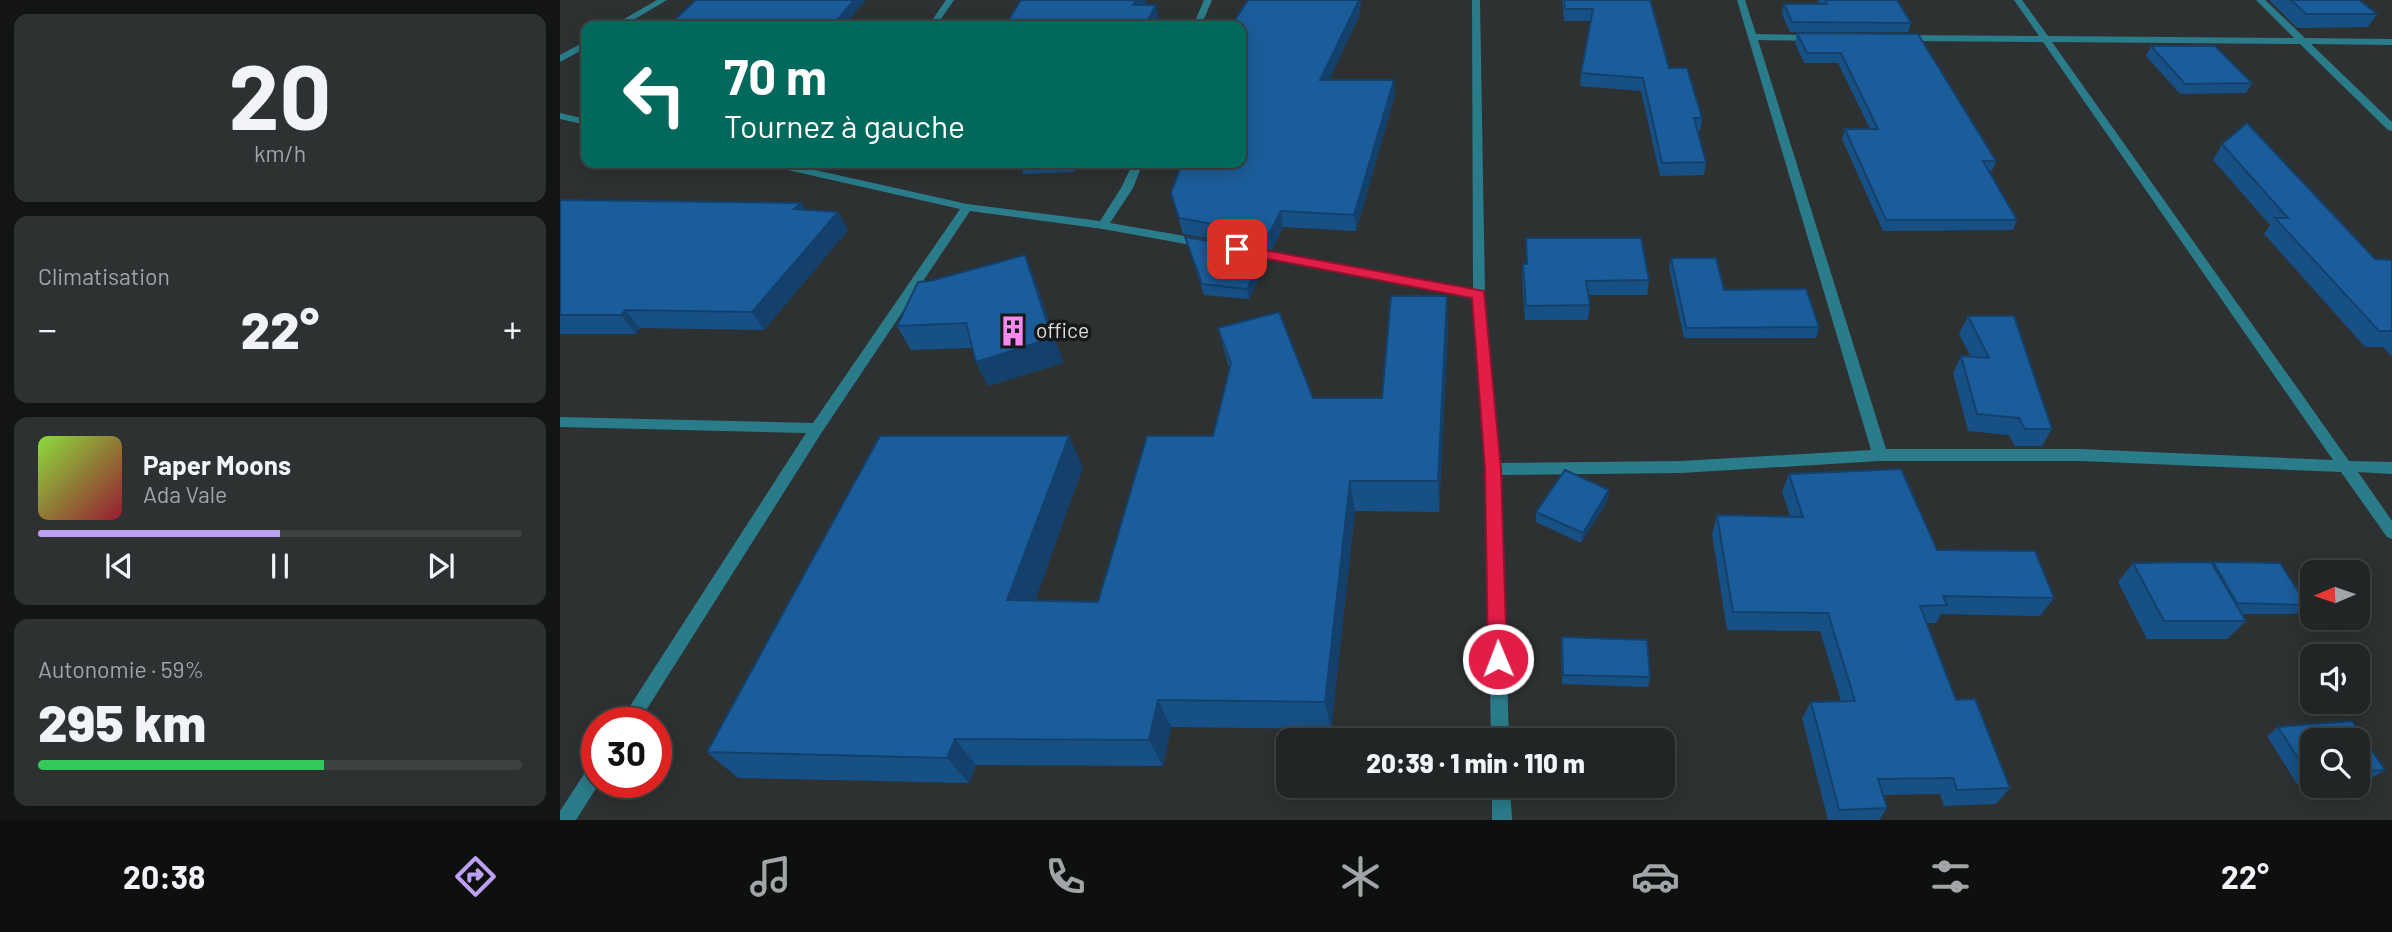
<!DOCTYPE html>
<html lang="fr">
<head>
<meta charset="utf-8">
<style>
	body { margin:0; font-family:Barlow,sans-serif; background:#2e3132; color:#f1f3f6; height:100vh; display:flex; flex-direction:column; font-size:26px; white-space:nowrap }
	* { box-sizing:border-box; margin:0 }
	p { font-size:23px; color:#a2a5a7 }
	.icon { flex:none; width:38px; height:38px; fill:none; stroke:currentColor; stroke-width:2; stroke-linecap:round; stroke-linejoin:round }
	.map { position:relative; flex:1; overflow:hidden }
	.sheet { display:flex; flex-direction:column; gap:14px; padding:14px; background:#131415; width:560px }
	.sheet>* { flex:none }
	.banner { position:absolute; left:21px; top:21px; width:665px; height:147px; border-radius:14px; box-shadow:0 4px 18px #0003,0 0 0 2px #3f4243; background:#00695c; color:#fff; overflow:hidden }
	.needle { width:46px; rotate:268deg }
	.buttons { position:absolute; left:1740px; top:560px; display:grid; gap:14px }
	.buttons a { display:grid; place-items:center; width:70px; height:70px; border-radius:14px; background:#222526; box-shadow:0 4px 18px #0003,0 0 0 2px #3f4243; font-size:35px }
	.speed { position:absolute; left:21px; top:707px; display:flex; gap:14px; font-size:35px; font-weight:700; text-align:center }
	.speed>* { display:grid; place-content:center; width:91px; height:91px; border-radius:50%; background:#222526; box-shadow:0 4px 18px #0003,0 0 0 2px #3f4243; line-height:1 }
	.speed .limit { border:10px solid #d22; background:#fff; color:#111 }
	.pin { position:absolute; display:grid; place-items:center; width:60px; height:60px; color:#fff; margin:-30px; border-radius:14px; box-shadow:0 4px 10px #0006 }
	.me { position:absolute; width:77px; margin:-38px; rotate:359deg; stroke-linejoin:round; filter:drop-shadow(0 0 5px #0008) }
	.turn { display:flex; align-items:center; gap:24px; height:147px; padding:0 28px; font-size:32px }
	.turn .icon { width:91px; height:91px; stroke-width:2.5 }
	.turn b { display:block; font-size:49px; line-height:60px }
	.big { font-size:52px; font-weight:800; line-height:1.1 }
	.sheet .card { flex:1; display:flex; flex-direction:column; justify-content:center; gap:10px; min-width:0; padding:0 24px; border-radius:14px; background:#2e3132 }
	.sheet .dial { align-items:center; gap:0 }
	.dial b { font-size:91px; line-height:1 }
	.song { display:flex; align-items:center; gap:21px }
	.cover { width:84px; height:84px; border-radius:10px; background:linear-gradient(135deg,hsl(90 70% 55%),hsl(350 70% 35%)) }
	.played { height:7px; border-radius:4px; background:linear-gradient(90deg,#bca0f2 50%,#3f4243 50%) }
	.keys { display:flex; justify-content:space-around; direction:ltr }
	.heat { display:flex; justify-content:space-between; align-items:center; font-size:38px; direction:ltr }
	.charge { height:10px; border-radius:5px; background:linear-gradient(90deg,#34c759 59%,#3f4243 0) }
	.trip { position:absolute; left:716px; top:728px; width:399px; height:70px; border-radius:14px; background:#222526; box-shadow:0 4px 18px #0003,0 0 0 2px #3f4243; font-weight:800; line-height:70px; text-align:center }
	.tab-bar { display:flex; height:112px; justify-content:space-around; align-items:center; background:#0e0f0f; color:#a2a5a7 }
	.tab-bar .icon { width:49px; height:49px }
	.tab-bar .active { color:#bca0f2 }
	.tab-bar b { font-size:32px; color:#f1f3f6 }
	main { display:flex; flex:1; min-height:0 }
	.map>svg:first-child { display:block }
	.lines { fill:none; stroke-linecap:round; stroke-linejoin:round }
	.minor { fill:#2a7c8a; fill-rule:evenodd }
	.wall { fill:#175084 }
	.shaded-wall { fill:#13416c }
	.building { fill:#1b5d9a; stroke:#13416c; stroke-width:2 }
	.route { fill:#e11d48; stroke:#92132f; stroke-width:2 }
	.labels { text-anchor:middle; stroke-width:7; stroke-linejoin:round; paint-order:stroke }
	.poi-label { font-size:21px; fill:#dcdedf; stroke:#171819; text-anchor:start }
</style>
</head>
<body>
<main>
<section class="sheet">
<div class="card dial"><b>20</b><p>km/h</p></div>
<div class="card"><p>Climatisation</p>
<div class="heat"><a>−</a><b class="big">22°</b><a>+</a></div>
</div>
<div class="card">
<div class="song"><i class="cover"></i><div><b>Paper Moons</b><p>Ada Vale</p></div></div>
<div class="played"></div>
<div class="keys"><svg class="icon" aria-label="previous" viewBox="0 0 24 24"><path d="M18 5L8 12l10 7zM5 5v14"/></svg><svg class="icon" aria-label="pause" viewBox="0 0 24 24"><path d="M8 5v14M16 5v14"/></svg><svg class="icon" aria-label="next" viewBox="0 0 24 24"><path d="M6 5l10 7-10 7zM19 5v14"/></svg></div>
</div>
<div class="card"><p>Autonomie · 59%</p><b class="big">295 km</b><div class="charge"></div></div>
</section>
<div class="map">
<svg width="1832" height="820" viewBox="0 0 1832 820">
	<rect width="100%" height="100%" fill="#2e3132"/>
	<g class="lines">
		<!-- minor -->
		<g class="minor">
			<polygon points="97,0 107,0 63,26 52,26"/>
			<polygon points="386,0 394,0 376,26 368,26"/>
			<polygon points="644,0 652,0 641,26 633,26"/>
			<polygon points="912,0 920,0 925,294 940,463 1121,461 1311,450 1177,0 1185,0 1196,34 1253,35 1258,38 1253,41 1198,40 1326,449 1521,449 1773,460 1483,42 1343,41 1338,38 1343,35 1479,36 1454,0 1462,0 1488,36 1734,38 1696,0 1705,0 1745,38 1832,39 1832,45 1751,44 1832,122 1832,131 1828,130 1740,44 1492,42 1789,461 1832,462 1832,474 1798,472 1832,521 1832,539 1827,537 1781,472 1521,461 1320,461 1121,473 941,475 949,740 931,740 926,469 913,297 686,255 680,251 686,247 913,289"/>
			<polygon points="26,41 26,48 0,62 0,55"/>
			<polygon points="0,113 26,119 26,125 0,119"/>
			<polygon points="205,163 224,163 407,204 540,221 561,188 573,163 583,163 573,188 550,223 642,239 648,243 642,247 543,229 410,211 262,432 78,723 59,723 246,433 0,427 0,417 253,423 400,209 210,166"/>
			<polygon points="37,762 37,782 40,782 16,820 0,820 0,811 30,765"/>
			<polygon points="932,786 950,786 952,820 932,820"/>
		</g>
	</g>
	<!-- wall -->
	<g class="wall">
		<polygon points="1002,0 1090,0 1109,68 1142,118 1140,131 1137,131 1146,162 1144,175 1100,176 1081,91 1020,86 1021,73 1031,21 1004,21"/>
		<polygon points="1258,0 1337,0 1351,23 1348,32 1230,32 1222,14 1224,4 1260,4"/>
		<polygon points="1709,0 1799,0 1817,14 1808,27 1737,28"/>
		<polygon points="800,14 769,80 834,80 835,95 796,231 723,227 712,250 623,234 611,193"/>
		<polygon points="1237,33 1358,34 1436,161 1432,171 1429,171 1457,220 1453,230 1323,231 1282,139 1285,129 1310,129 1278,63 1244,63 1235,43"/>
		<polygon points="1591,46 1692,83 1686,93 1620,94 1586,56"/>
		<polygon points="1662,144 1815,259 1832,260 1832,357 1823,347 1805,347 1704,234 1710,225 1653,160"/>
		<polygon points="459,163 518,163 515,172 463,174"/>
		<polygon points="0,200 278,212 288,230 204,330 80,328 76,334 0,334"/>
		<polygon points="625,237 707,262 689,299 644,295"/>
		<polygon points="966,238 1089,280 1087,295 1028,295 1030,305 1028,320 965,320 962,278 963,264 966,264"/>
		<polygon points="465,255 475,280 503,363 428,386 416,362 412,348 351,350 337,326 370,281"/>
		<polygon points="1111,258 1164,290 1259,327 1256,338 1124,338 1109,268"/>
		<polygon points="1408,316 1492,429 1482,446 1455,446 1449,435 1408,431 1393,373 1401,356 1411,357 1399,334"/>
		<polygon points="888,327 879,512 795,511 771,729 611,727 603,766 416,765 409,783 178,778 147,752 523,467 475,600 538,602 653,436 669,368 658,328 753,398 822,398"/>
		<polygon points="1229,474 1377,550 1494,598 1480,616 1381,614 1376,623 1367,623 1396,700 1450,788 1436,804 1384,806 1380,794 1323,795 1327,808 1319,820 1268,820 1242,718 1251,702 1281,701 1260,631 1167,630 1152,534 1157,515 1230,516 1222,492"/>
		<polygon points="1048,500 1021,543 976,522 976,512"/>
		<polygon points="1653,562 1747,605 1736,614 1681,614 1686,621 1667,639 1587,639 1558,582 1573,563 1652,563"/>
		<polygon points="1002,637 1090,677 1088,687 1002,684 1001,647"/>
		<polygon points="1792,721 1825,770 1812,778 1797,779 1797,740 1752,740 1752,783 1737,784 1707,736 1718,727"/>
	</g>
	<!-- shaded-wall -->
	<g class="shaded-wall">
		<polygon points="294,0 306,0 284,26 272,26"/>
		<polygon points="576,0 587,0 577,19 573,5"/>
		<polygon points="799,0 801,0 800,14 762,95 760,80"/>
		<polygon points="596,5 599,19 596,26 585,26"/>
		<polygon points="834,80 835,95 796,231 794,215"/>
		<polygon points="511,163 518,163 515,172"/>
		<polygon points="241,203 252,221 234,209"/>
		<polygon points="721,211 723,227 712,250 709,234"/>
		<polygon points="278,212 288,230 204,330 192,312"/>
		<polygon points="705,251 707,262 689,299 687,289"/>
		<polygon points="465,255 475,280 503,363 428,386 416,362"/>
		<polygon points="887,296 888,327 879,512 878,481"/>
		<polygon points="65,310 80,328 76,334 61,315"/>
		<polygon points="509,436 523,467 465,629 447,600"/>
		<polygon points="790,481 795,511 771,729 765,702"/>
		<polygon points="1049,490 1048,500 1021,543 1023,533"/>
		<polygon points="598,700 611,727 603,766 589,740"/>
		<polygon points="395,739 416,765 409,783 387,758"/>
	</g>
	<!-- building -->
	<g class="building">
		<polygon points="136,0 294,0 272,26 108,26"/>
		<polygon points="461,0 576,0 573,5 596,5 585,26 445,26"/>
		<polygon points="688,0 799,0 760,80 834,80 794,215 721,211 709,234 619,218 611,193 622,163 681,163 681,26 671,26"/>
		<polygon points="1004,0 1090,0 1109,68 1127,68 1142,118 1134,118 1146,162 1102,163 1083,78 1021,73 1033,9 1005,9"/>
		<polygon points="1265,0 1337,0 1351,23 1232,22 1224,4 1267,4"/>
		<polygon points="1731,0 1799,0 1817,14 1746,14"/>
		<polygon points="1237,33 1358,34 1436,161 1423,161 1457,220 1326,220 1285,129 1318,129 1281,53 1247,53"/>
		<polygon points="1591,46 1655,46 1692,83 1625,84"/>
		<polygon points="1687,123 1815,259 1832,260 1832,331 1819,331 1715,218 1728,218 1662,144"/>
		<polygon points="0,200 241,203 234,209 278,212 192,312 65,310 61,315 0,315"/>
		<polygon points="625,237 705,251 687,289 642,284"/>
		<polygon points="966,238 1081,238 1089,280 1026,281 1030,305 966,306 963,264 967,264"/>
		<polygon points="465,255 492,338 416,362 406,323 337,326 358,282 370,281"/>
		<polygon points="1111,258 1156,258 1164,290 1246,289 1259,327 1126,328"/>
		<polygon points="831,296 887,296 878,481 790,481 765,702 598,700 589,740 395,739 387,758 147,752 320,436 509,436 447,600 538,602 587,436 653,436 671,363 658,328 719,312 753,398 822,398"/>
		<polygon points="1408,316 1454,316 1492,429 1465,429 1459,418 1417,414 1401,356 1429,358"/>
		<polygon points="1341,469 1377,550 1475,551 1494,598 1383,596 1387,605 1360,606 1396,700 1415,699 1450,788 1397,790 1393,778 1318,779 1327,808 1279,810 1251,702 1295,701 1268,613 1173,612 1157,515 1243,517 1229,474"/>
		<polygon points="1005,470 1049,490 1023,533 976,512"/>
		<polygon points="1651,562 1686,621 1604,621 1573,563"/>
		<polygon points="1653,562 1720,563 1747,605 1677,603"/>
		<polygon points="1002,637 1087,640 1090,677 1003,675"/>
		<polygon points="1792,721 1825,770 1797,772 1797,740 1752,740 1752,775 1749,775 1718,727"/>
	</g>
	<!-- route -->
	<polygon class="route" points="677,245 924,291 941,469 947,659 945,665 938,668 931,665 928,659 925,469 912,298 672,252 670,249"/>
	<!-- icons -->
	<defs>
		<g id="building-bare" transform="scale(2.415)"><path d="M-4-6H4V6H1V3H-1V6H-4ZM-2.5-4.3h1.7v1.8h-1.7ZM.8-4.3h1.7v1.8H.8ZM-2.5-1h1.7V.8h-1.7ZM.8-1h1.7V.8H.8Z" fill="#f689ee" stroke="#171819" stroke-width="2.5" paint-order="stroke"/></g>
	</defs>
	<g fill-rule="evenodd">
		<use href="#building-bare" x="453" y="331"/>
	</g>
	<g class="labels">
		<!-- poi labels -->
		<g class="poi-label">
			<text x="476" y="338">office</text>
		</g>
	</g>
</svg>
<div class="buttons">
<a><svg class="needle" viewBox="-14 -14 28 28"><path d="M0-13l5 13h-10z" fill="#e53935"/><path d="M0 13l5-13h-10z" fill="#a2a5a7"/></svg></a>
<a><svg class="icon" aria-label="sound" viewBox="0 0 24 24"><path d="M4 9h4l5-4v14l-5-4H4zM17 9q2 3 0 6"/></svg></a>
<a><svg class="icon" aria-label="search" viewBox="0 0 24 24"><circle cx="10" cy="10" r="6"/><path d="M15 15l6 6"/></svg></a>
</div>
<div class="speed"><div class="limit">30</div></div>
<div class="pin" style="left:677px;top:249px;background:#d93025"><svg class="icon" aria-label="arrive" viewBox="0 0 24 24"><path d="M6 21V4h12l-3 4 3 4H6"/></svg></div>
<svg class="me" style="left:938px;top:659px" viewBox="-20 -20 40 40"><circle r="17" fill="#e11d48" stroke="#fff" stroke-width="3"/><path d="M0-11L8 9 0 5-8 9z" fill="#fff"/></svg>
<div class="trip">20:39 · 1 min · 110 m</div>
<div class="banner">
<div class="turn"><svg class="icon" aria-label="left" viewBox="0 0 24 24"><path d="M17 20v-9H6M10 6l-5 5 5 5"/></svg><div><b>70 m</b>Tournez à gauche</div></div>
</div>
</div>
</main>
<nav class="tab-bar">
<b>20:38</b>
<svg class="icon active" aria-label="directions" viewBox="0 0 24 24"><path d="M12 3l9 9-9 9-9-9zM9 14v-3h6M13 9l2 2-2 2"/></svg>
<svg class="icon" aria-label="music" viewBox="0 0 24 24"><path d="M9 18V5l10-2v13"/><circle cx="6" cy="18" r="3"/><circle cx="16" cy="16" r="3"/></svg>
<svg class="icon" aria-label="phone" viewBox="0 0 24 24"><path d="M5 4h4l2 5-3 2q2 4 5 5l2-3 5 2v4C11 20 4 13 5 4z"/></svg>
<svg class="icon" aria-label="climate" viewBox="0 0 24 24"><path d="M12 3v18M4 7l16 10M4 17L20 7"/></svg>
<svg class="icon" aria-label="car" viewBox="0 0 24 24"><path d="M5 17H2v-5l4-1 3-4h7l3 4 3 1v5h-3M9 17h6M6 11h13"/><circle cx="7" cy="17" r="2"/><circle cx="17" cy="17" r="2"/></svg>
<svg class="icon" aria-label="filters" viewBox="0 0 24 24"><path d="M4 7h16M4 17h16"/><circle cx="9" cy="7" r="2"/><circle cx="15" cy="17" r="2"/></svg>
<b>22°</b>
</nav>
</body>
</html>
